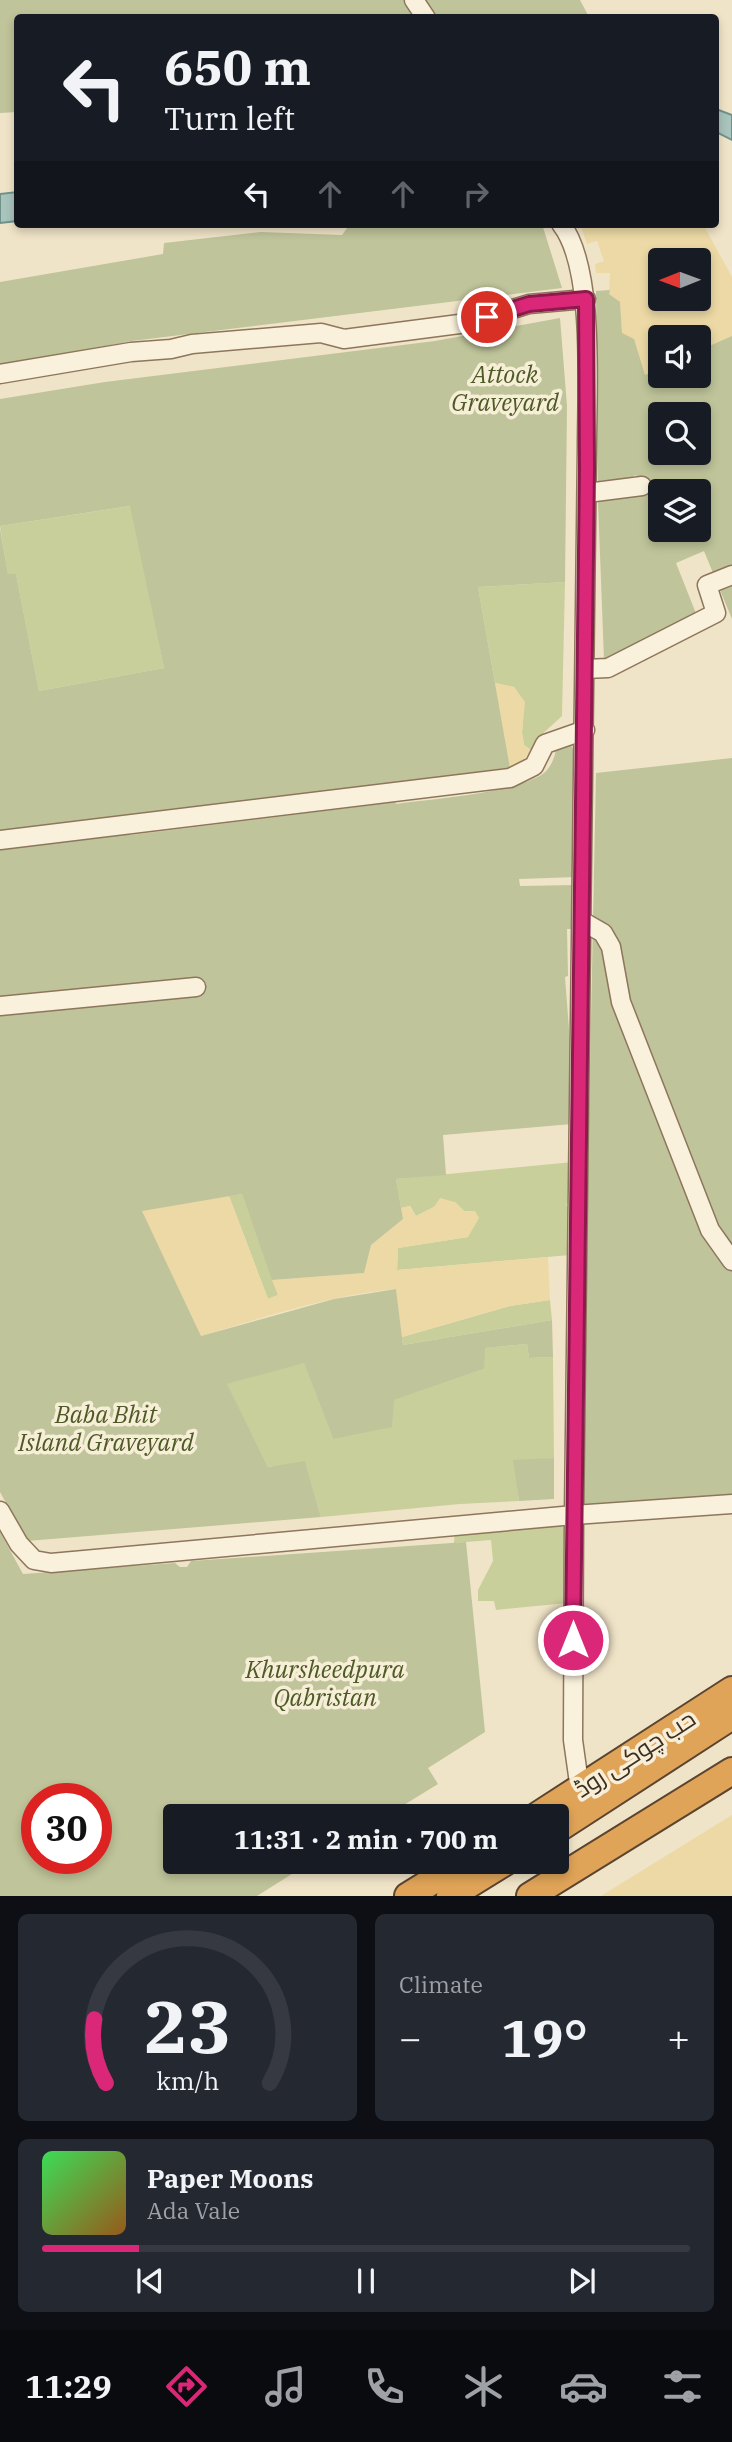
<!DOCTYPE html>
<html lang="en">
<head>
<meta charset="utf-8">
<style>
	body { margin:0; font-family:"IBM Plex Serif",Cairo,serif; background:#242831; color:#f1f3f6; height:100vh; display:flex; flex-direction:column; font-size:26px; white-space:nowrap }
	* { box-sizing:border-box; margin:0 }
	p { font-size:23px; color:#9ea1a6 }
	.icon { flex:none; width:38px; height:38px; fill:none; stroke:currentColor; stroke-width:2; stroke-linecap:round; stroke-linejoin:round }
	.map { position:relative; height:1896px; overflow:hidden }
	.panel { display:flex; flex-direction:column; gap:18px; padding:18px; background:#0d0f14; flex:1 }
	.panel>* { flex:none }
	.top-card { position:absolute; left:14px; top:14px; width:705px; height:214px; border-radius:7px; box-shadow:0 4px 10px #0003; background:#171b24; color:#f1f3f6; overflow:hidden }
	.needle { width:46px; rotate:269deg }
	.buttons { position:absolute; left:648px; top:248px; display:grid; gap:14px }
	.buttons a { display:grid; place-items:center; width:63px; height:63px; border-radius:7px; background:#171b24; box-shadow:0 4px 10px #0003; font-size:35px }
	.speed { position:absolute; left:21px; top:1783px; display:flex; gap:14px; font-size:35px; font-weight:700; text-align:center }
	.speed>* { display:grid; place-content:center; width:91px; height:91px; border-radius:50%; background:#171b24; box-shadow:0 4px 10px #0003; line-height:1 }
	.speed .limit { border:10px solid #d22; background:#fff; color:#111 }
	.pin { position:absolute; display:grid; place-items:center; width:60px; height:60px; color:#fff; margin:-30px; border:4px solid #fff; border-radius:50%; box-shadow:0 2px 7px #0007 }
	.me { position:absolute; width:77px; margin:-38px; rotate:0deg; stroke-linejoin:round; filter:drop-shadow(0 0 5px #0008) }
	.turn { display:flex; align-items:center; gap:24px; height:147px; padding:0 35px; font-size:32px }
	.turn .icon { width:91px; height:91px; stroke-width:2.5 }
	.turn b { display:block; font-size:49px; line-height:60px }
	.lanes { display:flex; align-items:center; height:66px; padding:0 35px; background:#0003; justify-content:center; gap:35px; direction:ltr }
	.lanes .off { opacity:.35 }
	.big { font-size:52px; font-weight:800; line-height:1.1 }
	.panel .tile { flex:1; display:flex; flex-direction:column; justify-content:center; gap:10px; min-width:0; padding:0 24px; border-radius:10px; background:#242831 }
	.panel .dial { align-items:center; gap:0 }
	.dial svg { height:182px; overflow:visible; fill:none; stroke:#363941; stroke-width:7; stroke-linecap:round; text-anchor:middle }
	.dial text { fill:#f1f3f6; stroke:none }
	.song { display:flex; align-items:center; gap:21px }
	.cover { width:84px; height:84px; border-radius:10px; background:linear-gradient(135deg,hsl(130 70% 55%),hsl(30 70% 35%)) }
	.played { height:7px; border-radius:4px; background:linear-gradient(90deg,#db2777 15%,#363941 15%) }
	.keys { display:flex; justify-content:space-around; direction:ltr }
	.heat { display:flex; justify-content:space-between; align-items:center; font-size:38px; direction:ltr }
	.panel .tiles { flex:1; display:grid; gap:18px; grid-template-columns:1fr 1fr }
	.tile:last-child { grid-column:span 2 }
	.trip { position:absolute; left:163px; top:1804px; width:406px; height:70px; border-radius:7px; background:#171b24; box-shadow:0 4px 10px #0003; font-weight:800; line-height:70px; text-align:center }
	.dock { display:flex; height:112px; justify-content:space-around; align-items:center; background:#090b0e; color:#9ea1a6 }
	.dock .icon { width:49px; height:49px }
	.dock .current { color:#db2777 }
	.dock b { font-size:32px; color:#f1f3f6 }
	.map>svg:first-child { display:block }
	.green { fill:#c9cf9b }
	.sand { fill:#ecd9a5; fill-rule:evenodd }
	.cemetery { fill:#bfc49a; fill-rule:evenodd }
	.water { fill:#a9c4bc; stroke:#6f938a; stroke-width:2 }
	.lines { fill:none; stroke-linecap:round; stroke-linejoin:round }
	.minor-casing { stroke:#8d765c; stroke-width:21 }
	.highway-casing { stroke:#5b4430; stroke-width:30 }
	.minor { stroke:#faf1dc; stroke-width:18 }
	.highway { stroke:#e0a458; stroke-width:26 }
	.route-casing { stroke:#8e194d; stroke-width:18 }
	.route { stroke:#db2777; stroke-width:12 }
	.labels { text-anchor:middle; stroke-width:7; stroke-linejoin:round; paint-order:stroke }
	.park-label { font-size:24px; font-style:italic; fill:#4d5a26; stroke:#f7eed8 }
	.street-label { font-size:24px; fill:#3d2e20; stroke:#f7eed8 }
</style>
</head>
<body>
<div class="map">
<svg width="732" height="1896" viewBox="0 0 732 1896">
	<rect width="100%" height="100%" fill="#f0e4c8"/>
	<!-- green -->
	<g class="green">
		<polygon points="131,506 164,668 39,691 16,574 8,575 0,526"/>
		<polygon points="565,582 562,716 538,738 531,750 524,745 522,733 524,702 514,687 495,683 478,587"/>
		<polygon points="573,1162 572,1198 566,1205 572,1211 570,1255 397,1270 398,1248 468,1237 464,1211 455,1202 434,1207 416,1216 410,1206 401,1208 396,1179"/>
		<polygon points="242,1194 278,1295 268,1299 229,1196"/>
		<polygon points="550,1300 552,1320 403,1345 402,1337 510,1306"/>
		<polygon points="527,1344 529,1358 553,1357 554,1458 514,1461 519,1501 460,1504 321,1517 305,1462 268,1467 226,1384 304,1362 333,1439 393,1400 484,1369 484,1348"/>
		<polygon points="552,1522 566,1528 567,1603 496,1610 494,1601 478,1601 478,1590 493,1561 491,1540 454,1543 455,1529"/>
	</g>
	<!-- sand -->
	<g class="sand">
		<path d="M580,224H703L732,277V540L698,530V492L644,490L637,475L698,453V415H660V453L598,481L597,391L622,333L620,303L609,294L610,273H596L595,264L604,261L597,241L587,244ZM660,261H698V299H660ZM660,338H698V376H660Z"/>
		<polygon points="495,683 514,687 525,702 522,733 524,745 531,750 520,764 510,768"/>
		<path d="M229,1196L268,1299L278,1295L272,1280L363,1273L371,1245L403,1219L401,1208L409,1206L416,1216L434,1207L440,1198L455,1202L464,1211H475L479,1218L468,1237L398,1248L397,1270L548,1257L550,1300L510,1306L402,1337L396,1289C329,1295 265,1317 201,1336L141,1210Z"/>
		<polygon points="732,1815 732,1896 601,1896"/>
	</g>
	<!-- cemetery -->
	<g class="cemetery">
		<polygon points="0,0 580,0 589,17 18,18 17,112 0,113"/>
		<polygon points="350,224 542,224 562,288 132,341 0,366 0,282 163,254 164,243 261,232 342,235"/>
		<path d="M610,290L609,294L620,302L622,333L634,339L645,375L660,368V376H698V351L732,336V619L704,551L676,563L697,616L604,660L598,502L644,490L636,475L628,479L598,481L596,291ZM660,415H698V453H660ZM660,492H698V530H660Z"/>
		<polygon points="560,318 567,406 565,582 478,587 510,768 347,790 0,831 0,528 8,574 16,574 39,691 164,668 130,506 0,526 0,399 105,382 435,341"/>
		<path d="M571,745L575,753L576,877L519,879L520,886L575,885L577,929H567L568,976L565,977L571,1055L572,1124L443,1135L446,1175L396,1179L403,1219L371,1245L364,1273L272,1280L242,1194L142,1211L201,1336L334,1299L396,1289L403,1345L552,1320L553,1357L529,1358L527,1344L485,1348L484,1369L394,1400L392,1427L333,1439L304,1363L227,1384L268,1467L305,1461L321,1517L27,1541L0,1492V850L123,833L131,835L395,802L396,804C432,799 517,793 544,773C551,767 554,759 556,750Z"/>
		<polygon points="732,758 732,1498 581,1511 596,773"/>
		<polygon points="554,1458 554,1499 519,1501 513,1460"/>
		<path d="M0,1532L23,1574L175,1563L180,1567H187L191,1561L466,1542L485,1732L428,1768L438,1784L386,1816H175V1862H311L257,1896H0ZM37,1799H96V1858H37Z"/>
	</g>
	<!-- water -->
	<g class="water">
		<polygon points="716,109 732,115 732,140 716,132"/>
		<polygon points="17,192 17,221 0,223 0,194"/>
	</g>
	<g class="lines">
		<!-- minor casing -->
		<g class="minor-casing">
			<g id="minor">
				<polyline points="414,0 426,18"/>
				<path d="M561,224C595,267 587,389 587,445L574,1515L573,1740L580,1790"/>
				<polyline points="0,374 131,352 171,349 192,344 321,333 344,339 467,323 529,304 586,299"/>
				<polyline points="587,493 642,486"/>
				<polyline points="585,669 608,668 716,613 707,585 732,575"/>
				<polyline points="0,840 510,778 534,766 545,744 585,730"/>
				<polyline points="582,921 603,933 611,947 621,1002 710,1230 732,1261"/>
				<polyline points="0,1006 196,987"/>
				<polyline points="0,1511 19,1544 34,1560 51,1563 574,1515 732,1504"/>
			</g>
		</g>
		<!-- highway casing -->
		<g class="highway-casing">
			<g id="highway">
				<polyline points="537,1816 732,1690"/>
				<polyline points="556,1830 732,1716"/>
				<polyline points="408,1896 463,1862"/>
				<polyline points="450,1896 505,1862"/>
				<polyline points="530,1896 732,1771"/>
			</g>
		</g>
		<!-- minor -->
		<use href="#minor" class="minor"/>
		<!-- highway -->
		<use href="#highway" class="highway"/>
	</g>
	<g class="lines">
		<!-- route casing -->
		<g class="route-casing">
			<polyline id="route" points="487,317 529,304 586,299 587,469 573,1640"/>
		</g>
		<!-- route -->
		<use href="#route" class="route"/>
	</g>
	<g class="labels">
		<!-- park labels -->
		<g class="park-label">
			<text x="505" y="383">Attock<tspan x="505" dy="28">Graveyard</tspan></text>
			<text x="106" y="1423">Baba Bhit<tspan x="106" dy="28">Island Graveyard</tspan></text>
			<text x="325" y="1678">Khursheedpura<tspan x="325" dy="28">Qabristan</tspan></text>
		</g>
		<!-- street labels -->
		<g class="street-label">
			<text transform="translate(635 1754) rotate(-33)" y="8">حب چوکی روڈ</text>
		</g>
	</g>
</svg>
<div class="buttons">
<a><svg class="needle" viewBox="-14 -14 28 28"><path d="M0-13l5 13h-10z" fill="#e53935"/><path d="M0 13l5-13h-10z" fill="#9ea1a6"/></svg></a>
<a><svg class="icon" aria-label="sound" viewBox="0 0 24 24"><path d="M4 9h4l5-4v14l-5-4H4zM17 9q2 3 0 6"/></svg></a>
<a><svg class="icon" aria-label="search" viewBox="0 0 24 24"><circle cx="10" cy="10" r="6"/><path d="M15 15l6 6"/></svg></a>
<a><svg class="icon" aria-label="layers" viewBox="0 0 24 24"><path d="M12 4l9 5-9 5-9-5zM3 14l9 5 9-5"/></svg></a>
</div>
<div class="speed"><div class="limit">30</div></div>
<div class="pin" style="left:487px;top:317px;background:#d93025"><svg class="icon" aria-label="arrive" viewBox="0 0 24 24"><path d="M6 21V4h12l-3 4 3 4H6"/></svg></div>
<svg class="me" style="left:573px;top:1640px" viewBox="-20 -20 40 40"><circle r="17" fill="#db2777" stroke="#fff" stroke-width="3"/><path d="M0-11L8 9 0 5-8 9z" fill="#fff"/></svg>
<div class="trip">11:31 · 2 min · 700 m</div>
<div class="top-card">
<div class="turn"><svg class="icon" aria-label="left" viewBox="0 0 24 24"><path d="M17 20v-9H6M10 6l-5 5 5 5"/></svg><div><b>650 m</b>Turn left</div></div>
<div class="lanes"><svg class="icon" aria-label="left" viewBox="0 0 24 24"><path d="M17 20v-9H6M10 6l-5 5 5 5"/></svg><svg class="icon off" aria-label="ahead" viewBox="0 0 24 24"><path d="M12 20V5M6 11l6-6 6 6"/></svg><svg class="icon off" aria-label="ahead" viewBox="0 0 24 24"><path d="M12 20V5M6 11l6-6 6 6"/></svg><svg class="icon off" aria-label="right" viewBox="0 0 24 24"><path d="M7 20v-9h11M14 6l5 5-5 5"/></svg></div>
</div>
</div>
<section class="panel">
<div class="tiles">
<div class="tile dial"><svg viewBox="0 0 100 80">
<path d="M14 69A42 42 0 1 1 86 69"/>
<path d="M14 69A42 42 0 0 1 9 41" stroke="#db2777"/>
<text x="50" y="56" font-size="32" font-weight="700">23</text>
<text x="50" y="72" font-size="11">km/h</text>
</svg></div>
<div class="tile"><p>Climate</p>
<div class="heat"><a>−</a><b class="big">19°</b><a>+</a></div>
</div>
<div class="tile">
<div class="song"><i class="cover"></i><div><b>Paper Moons</b><p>Ada Vale</p></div></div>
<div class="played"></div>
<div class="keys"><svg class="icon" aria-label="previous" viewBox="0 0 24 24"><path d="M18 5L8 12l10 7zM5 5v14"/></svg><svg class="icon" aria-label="pause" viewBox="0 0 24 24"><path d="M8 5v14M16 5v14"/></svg><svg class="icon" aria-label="next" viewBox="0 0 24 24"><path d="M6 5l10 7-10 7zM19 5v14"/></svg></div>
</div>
</div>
</section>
<nav class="dock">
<b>11:29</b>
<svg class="icon current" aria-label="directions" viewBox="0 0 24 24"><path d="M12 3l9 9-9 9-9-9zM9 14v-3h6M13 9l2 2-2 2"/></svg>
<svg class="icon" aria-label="music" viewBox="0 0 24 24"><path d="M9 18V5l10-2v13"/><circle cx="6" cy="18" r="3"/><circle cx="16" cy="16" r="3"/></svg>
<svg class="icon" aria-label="phone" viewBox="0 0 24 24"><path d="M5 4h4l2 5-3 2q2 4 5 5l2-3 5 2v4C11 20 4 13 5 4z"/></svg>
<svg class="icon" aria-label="climate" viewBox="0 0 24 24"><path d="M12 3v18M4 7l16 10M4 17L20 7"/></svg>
<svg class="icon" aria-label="car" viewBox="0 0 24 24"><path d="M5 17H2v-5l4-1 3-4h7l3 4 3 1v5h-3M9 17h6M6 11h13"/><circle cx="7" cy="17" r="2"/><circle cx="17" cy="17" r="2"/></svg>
<svg class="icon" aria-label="filters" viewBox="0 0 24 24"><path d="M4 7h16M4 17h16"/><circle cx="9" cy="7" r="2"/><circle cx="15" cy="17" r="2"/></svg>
</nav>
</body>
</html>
